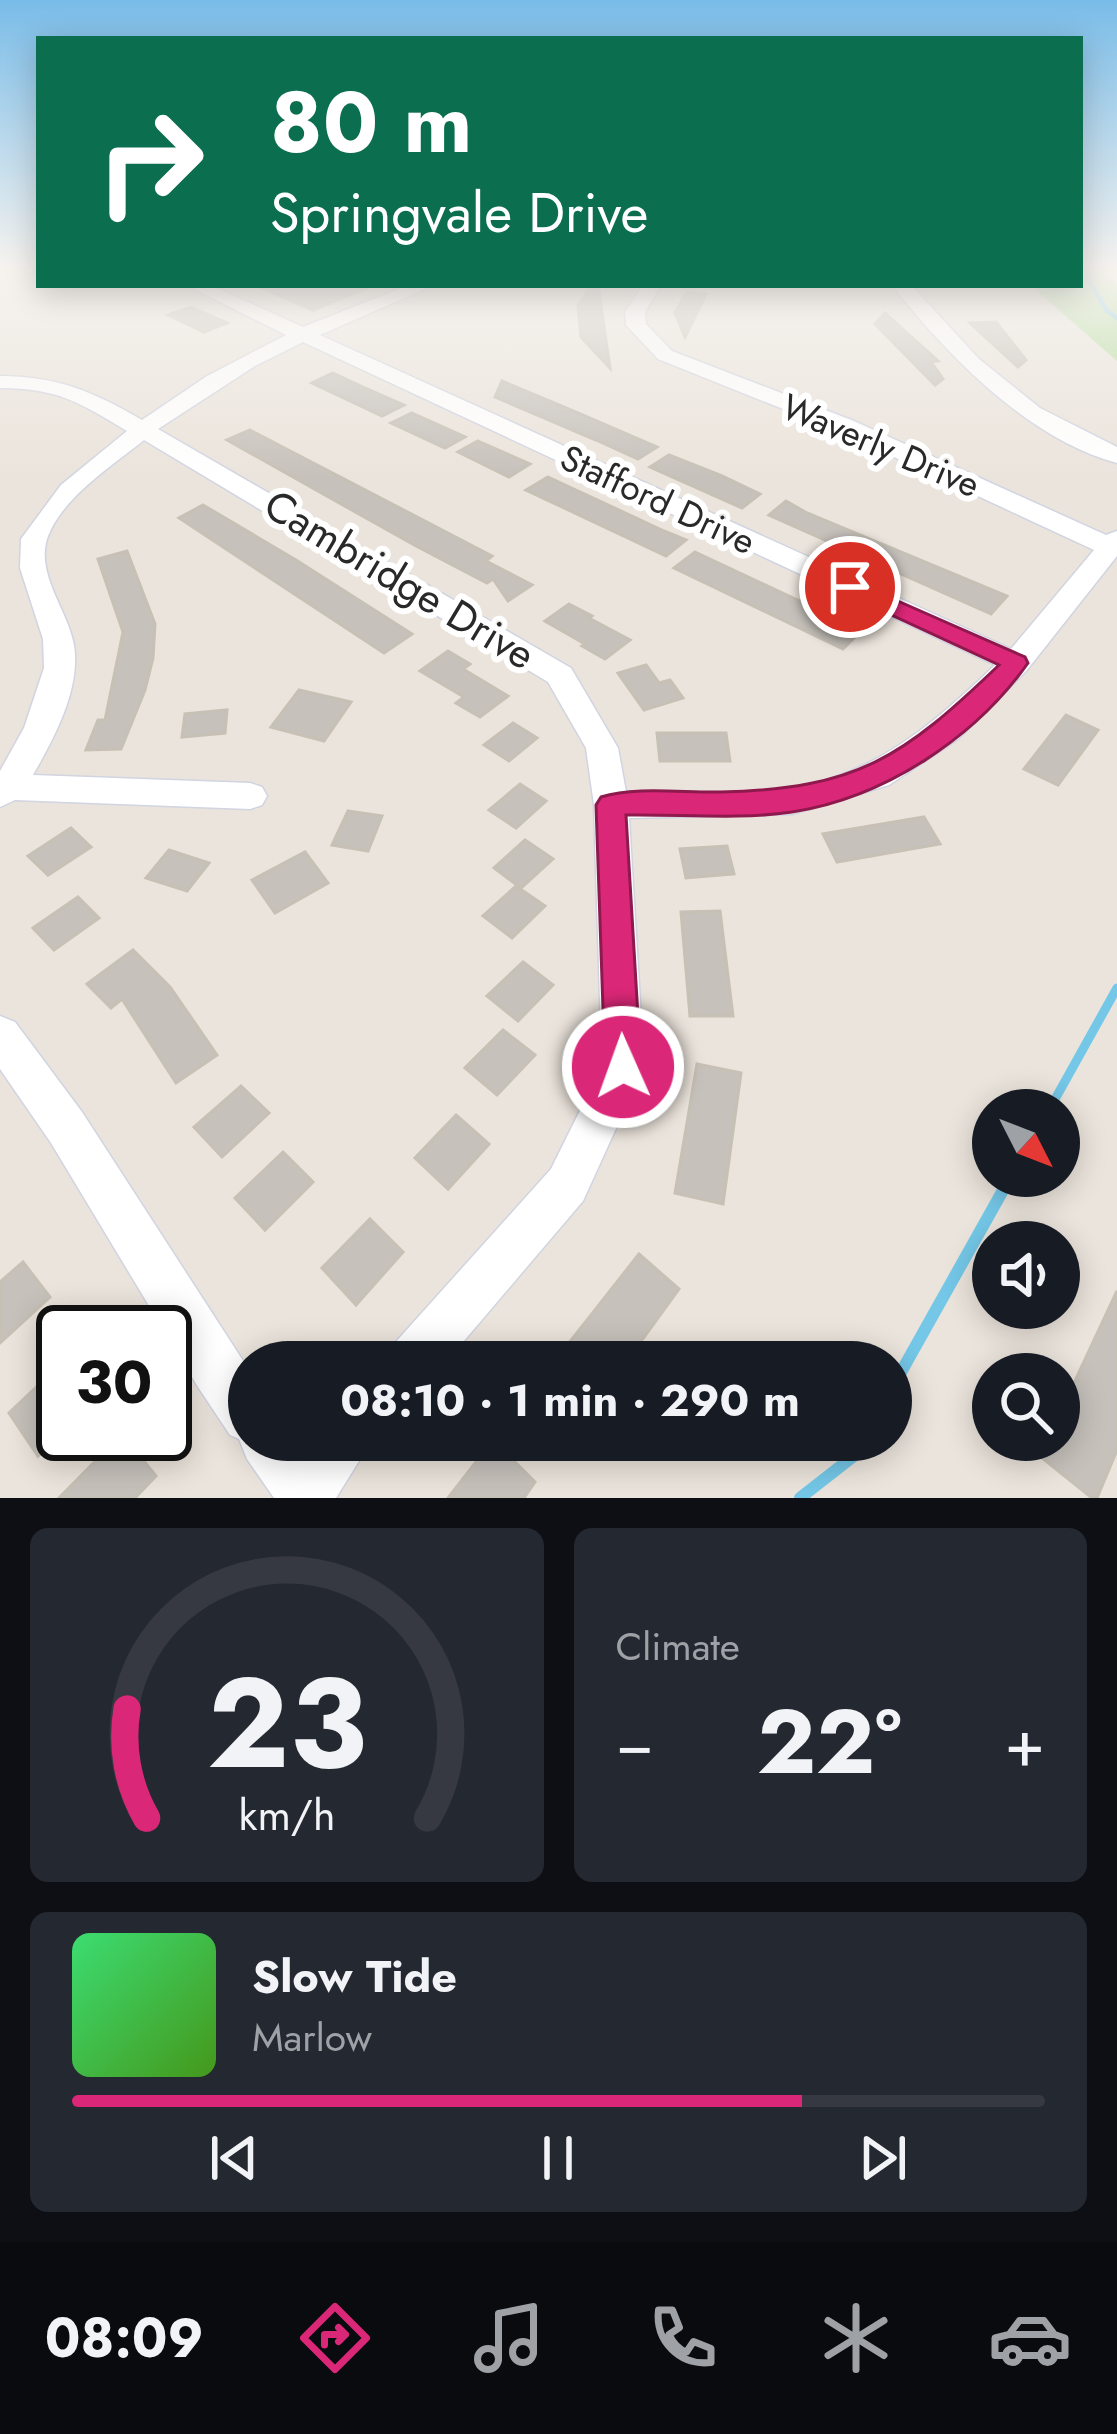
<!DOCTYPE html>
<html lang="en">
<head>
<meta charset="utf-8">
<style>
	body { margin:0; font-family:Jost,sans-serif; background:#242831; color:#f1f3f6; height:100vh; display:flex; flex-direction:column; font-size:45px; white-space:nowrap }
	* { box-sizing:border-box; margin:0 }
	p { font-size:39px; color:#9ea1a6 }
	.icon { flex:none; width:66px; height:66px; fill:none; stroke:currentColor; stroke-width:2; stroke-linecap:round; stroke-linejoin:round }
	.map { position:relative; height:1498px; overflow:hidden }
	.drawer { display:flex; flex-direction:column; gap:30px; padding:30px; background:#0d0f14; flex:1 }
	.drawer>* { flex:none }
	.hud { position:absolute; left:36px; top:36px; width:1047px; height:252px; border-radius:0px; box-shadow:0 6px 30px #0003; background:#0b6e4f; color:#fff; overflow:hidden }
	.needle { width:78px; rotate:132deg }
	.buttons { position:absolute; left:972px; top:1089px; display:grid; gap:24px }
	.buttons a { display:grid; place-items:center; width:108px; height:108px; border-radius:50%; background:#171b24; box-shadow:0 6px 30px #0003; font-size:60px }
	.speed { position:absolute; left:36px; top:1305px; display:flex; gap:24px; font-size:60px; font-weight:700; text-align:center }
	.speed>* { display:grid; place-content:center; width:156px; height:156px; border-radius:50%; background:#171b24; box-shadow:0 6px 30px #0003; line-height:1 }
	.speed .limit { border:6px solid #111; border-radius:18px; background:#fff; color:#111 }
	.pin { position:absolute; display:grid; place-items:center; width:102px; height:102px; color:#fff; margin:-51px; border:6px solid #fff; border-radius:50%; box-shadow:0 3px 12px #0007 }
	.me { position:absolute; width:132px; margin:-66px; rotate:358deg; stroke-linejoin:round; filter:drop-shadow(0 0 9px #0008) }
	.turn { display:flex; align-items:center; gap:42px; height:252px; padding:0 36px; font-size:54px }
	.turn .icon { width:156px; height:156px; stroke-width:2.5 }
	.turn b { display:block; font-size:84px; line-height:102px }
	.big { font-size:90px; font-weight:700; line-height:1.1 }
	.drawer .tile { flex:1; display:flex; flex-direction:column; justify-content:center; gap:18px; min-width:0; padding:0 42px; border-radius:18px; background:#242831 }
	.drawer .dial { align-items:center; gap:0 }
	.dial svg { height:312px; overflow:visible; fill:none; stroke:#363941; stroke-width:7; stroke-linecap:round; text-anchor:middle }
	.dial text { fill:#f1f3f6; stroke:none }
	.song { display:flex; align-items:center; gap:36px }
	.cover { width:144px; height:144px; border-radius:18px; background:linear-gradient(135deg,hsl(140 70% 55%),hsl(100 70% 35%)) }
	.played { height:12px; border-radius:6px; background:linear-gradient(90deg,#db2777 75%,#363941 75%) }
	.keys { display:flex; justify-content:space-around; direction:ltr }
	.heat { display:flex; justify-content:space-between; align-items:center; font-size:66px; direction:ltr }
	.drawer .tiles { flex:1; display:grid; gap:30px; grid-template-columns:1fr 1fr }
	.tile:last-child { grid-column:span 2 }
	.trip { position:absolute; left:228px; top:1341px; width:684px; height:120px; border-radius:60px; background:#171b24; box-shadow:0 6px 30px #0003; font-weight:700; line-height:120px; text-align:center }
	.menu { display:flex; height:192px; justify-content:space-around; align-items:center; background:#090b0e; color:#9ea1a6 }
	.menu .icon { width:84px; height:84px }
	.menu .on { color:#db2777 }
	.menu b { font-size:54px; color:#f1f3f6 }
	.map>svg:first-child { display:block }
	.green { fill:#b1de9b }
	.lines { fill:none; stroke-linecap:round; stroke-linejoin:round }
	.stream-far2 { stroke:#74c7e7; stroke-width:4.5 }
	.stream-far1 { stroke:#74c7e7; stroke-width:9 }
	.stream { stroke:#74c7e7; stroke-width:12 }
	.building { fill:#c6c1bb; stroke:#c6c0b5; stroke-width:3 }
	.minor-casing { stroke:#d1d4e1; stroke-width:3 }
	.minor { fill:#fff; fill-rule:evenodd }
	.route { fill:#db2777; stroke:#8e194d; stroke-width:3 }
	.labels { text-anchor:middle; stroke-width:12; stroke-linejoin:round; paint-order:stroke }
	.far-street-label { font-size:36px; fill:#292929; stroke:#fff }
	.street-label { font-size:42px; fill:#292929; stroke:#fff }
</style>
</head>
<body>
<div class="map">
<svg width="1117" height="1498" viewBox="0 0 1117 1498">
	<rect width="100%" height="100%" fill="#ebe4dc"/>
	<!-- green -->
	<polygon class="green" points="1080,268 1100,268 1117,284 1117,361 1030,285 1080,285"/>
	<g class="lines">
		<!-- stream-far2 -->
		<polyline class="stream-far2" points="1082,268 1107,311 1117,318"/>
		<!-- stream-far1 -->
		<polyline class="stream-far1" points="1049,1110 1117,988"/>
		<!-- stream -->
		<g class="stream">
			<polyline points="891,1390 1011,1176"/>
			<polyline points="800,1498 855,1455 863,1440"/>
		</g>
	</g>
	<!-- building -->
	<g class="building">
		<polygon points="255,285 372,285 372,286 313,310"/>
		<polygon points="592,285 598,285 610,368 581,337 578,305"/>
		<polygon points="687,292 706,294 685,337 675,313"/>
		<polygon points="191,307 227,323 204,332 168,315"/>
		<polygon points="885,313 938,361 931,362 943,379 935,385 875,324"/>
		<polygon points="996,322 1026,360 1018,367 970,323"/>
		<polygon points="333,373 363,387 404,405 382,416 312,383"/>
		<polygon points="502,381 578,413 657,447 638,459 596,440 495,397"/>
		<polygon points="412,413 465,437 445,448 391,423"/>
		<polygon points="250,430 492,556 486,561 532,585 508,601 493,579 487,583 416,546 227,440"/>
		<polygon points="478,441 530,464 509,477 458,452"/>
		<polygon points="669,455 722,476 760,494 742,508 650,467"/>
		<polygon points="548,477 664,531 686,540 666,556 526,490"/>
		<polygon points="786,501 807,513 1007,596 991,614 769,515"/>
		<polygon points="203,505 296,560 412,634 384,653 179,518"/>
		<polygon points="127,551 155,624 153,658 145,690 121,749 86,750 98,720 105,720 123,632 98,559"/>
		<polygon points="695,552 836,618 862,630 843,649 674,568"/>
		<polygon points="569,604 592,616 589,618 630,640 605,659 582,646 585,644 545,621"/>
		<polygon points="448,651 470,664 463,669 508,696 480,717 456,703 464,697 420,671"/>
		<polygon points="646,665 659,683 670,680 683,698 644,710 618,673"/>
		<polygon points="299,690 351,702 324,741 271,727"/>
		<polygon points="227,710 225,733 182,737 185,714"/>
		<polygon points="1066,715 1098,730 1058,785 1024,769"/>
		<polygon points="513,723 537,738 509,761 484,745"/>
		<polygon points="657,733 726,733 730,761 660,761"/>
		<polygon points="520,784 546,801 516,828 489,810"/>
		<polygon points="348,811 382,816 368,851 332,845"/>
		<polygon points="924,817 940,844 837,862 823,834"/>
		<polygon points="71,828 91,847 48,875 28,856"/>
		<polygon points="525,840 553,859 521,888 494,868"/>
		<polygon points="727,846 734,874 686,878 680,849"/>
		<polygon points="169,850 209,863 187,891 146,878"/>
		<polygon points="305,852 328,883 275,913 252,880"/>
		<polygon points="516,886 545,906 512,938 483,916"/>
		<polygon points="78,897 99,918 54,950 33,928"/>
		<polygon points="720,911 733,1016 690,1016 681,912"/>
		<polygon points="133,950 170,987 217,1055 176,1083 122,999 111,1008 87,984"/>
		<polygon points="523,962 553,985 518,1021 487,996"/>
		<polygon points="503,1030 535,1055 497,1095 465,1068"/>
		<polygon points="697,1064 741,1073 723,1204 675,1193"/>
		<polygon points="241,1086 269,1113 222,1157 194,1127"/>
		<polygon points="456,1115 489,1144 448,1189 415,1158"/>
		<polygon points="283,1152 313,1182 265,1230 235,1198"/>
		<polygon points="370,1219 403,1252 356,1305 322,1268"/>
		<polygon points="639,1254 679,1289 626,1362 554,1362"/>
		<polygon points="23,1262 50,1297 0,1343 0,1282"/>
		<polygon points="1117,1291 1117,1450 1097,1498 1092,1498 1041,1457 1048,1440 1059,1440 1059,1415"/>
		<polygon points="63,1362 63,1430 38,1456 9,1413"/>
		<polygon points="122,1434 156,1476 135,1498 59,1498"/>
		<polygon points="493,1440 535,1482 524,1498 448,1498"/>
	</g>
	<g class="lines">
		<!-- minor casing -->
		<g class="minor-casing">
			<g id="minor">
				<path d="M186,285H210L303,327L409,285H434L320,335L1011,649L1094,550L838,431L658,359L626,325L625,312L643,285H661L645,312L646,324L672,351L854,421L1106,535L1117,531V556L1027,670L958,739L889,785L792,814L629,818L644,1067L583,1201L446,1362H386L394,1344L551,1169L602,1066L594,805L586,748L548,682L144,440C112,466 61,498 47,539C36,575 68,611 74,645C81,689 54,738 33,775L250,783L262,787L267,796L262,805L250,809L15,800L0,807V771L24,728L44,668L43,639L20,568L21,539L61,485L127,431C79,402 57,388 0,388V376C57,376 94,392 142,420L207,376L286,335ZM303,342L995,665C936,722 876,774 793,788C740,796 680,790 626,792L618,748L571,668L158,429L255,366Z"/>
				<path d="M892,285H911L979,359L1040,408L1117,447V463C1028,439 947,355 892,285Z"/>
				<polygon points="0,1016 15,1022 82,1112 249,1370 249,1440 299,1440 304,1445 308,1440 372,1440 336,1498 274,1498 247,1459 239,1439 230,1435 198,1387 51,1143 0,1069"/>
			</g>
		</g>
		<!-- minor -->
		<use href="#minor" class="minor"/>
	</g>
	<!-- sky -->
	<linearGradient id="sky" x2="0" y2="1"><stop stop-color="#79bce8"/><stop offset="0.56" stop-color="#f6f3ef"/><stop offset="1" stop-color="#f6f3ef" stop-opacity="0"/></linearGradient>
	<rect width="1117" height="478" fill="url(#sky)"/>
	<!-- route -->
	<path class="route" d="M850,580L1025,657L1028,663C975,738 884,798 792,812C739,820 680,814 626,815L641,1067L635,1079L623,1084L610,1079L605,1067L596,805L601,797C636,786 684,793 721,792C858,789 903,757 999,665L842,592V582Z"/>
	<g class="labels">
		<!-- far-street labels -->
		<g class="far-street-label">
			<text transform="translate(881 445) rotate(23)" y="13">Waverly Drive</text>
			<text transform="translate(658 499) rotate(25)" y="13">Stafford Drive</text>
		</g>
		<!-- street labels -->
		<g class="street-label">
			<text transform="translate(400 579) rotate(31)" y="15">Cambridge Drive</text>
		</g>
	</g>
</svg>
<div class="buttons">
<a><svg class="needle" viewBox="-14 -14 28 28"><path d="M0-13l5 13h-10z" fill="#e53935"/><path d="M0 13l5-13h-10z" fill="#9ea1a6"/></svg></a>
<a><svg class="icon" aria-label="sound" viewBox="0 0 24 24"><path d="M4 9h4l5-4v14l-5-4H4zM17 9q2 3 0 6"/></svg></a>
<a><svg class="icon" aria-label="search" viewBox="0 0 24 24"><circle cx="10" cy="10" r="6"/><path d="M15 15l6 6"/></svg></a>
</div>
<div class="speed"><div class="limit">30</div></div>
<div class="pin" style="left:850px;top:587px;background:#d93025"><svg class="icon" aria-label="arrive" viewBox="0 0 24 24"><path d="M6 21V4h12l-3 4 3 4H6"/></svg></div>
<svg class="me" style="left:623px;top:1067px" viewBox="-20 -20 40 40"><circle r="17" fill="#db2777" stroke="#fff" stroke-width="3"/><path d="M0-11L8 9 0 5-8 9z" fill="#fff"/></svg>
<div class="trip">08:10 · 1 min · 290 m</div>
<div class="hud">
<div class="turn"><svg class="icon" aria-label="right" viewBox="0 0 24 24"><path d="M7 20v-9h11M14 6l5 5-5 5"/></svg><div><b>80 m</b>Springvale Drive</div></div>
</div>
</div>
<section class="drawer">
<div class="tiles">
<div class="tile dial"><svg viewBox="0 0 100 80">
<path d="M14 69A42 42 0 1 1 86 69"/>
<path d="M14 69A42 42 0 0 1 9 41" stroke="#db2777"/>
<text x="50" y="56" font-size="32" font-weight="700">23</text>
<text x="50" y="72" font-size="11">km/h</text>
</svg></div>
<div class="tile"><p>Climate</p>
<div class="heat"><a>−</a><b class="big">22°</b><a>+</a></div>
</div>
<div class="tile">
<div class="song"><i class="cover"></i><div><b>Slow Tide</b><p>Marlow</p></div></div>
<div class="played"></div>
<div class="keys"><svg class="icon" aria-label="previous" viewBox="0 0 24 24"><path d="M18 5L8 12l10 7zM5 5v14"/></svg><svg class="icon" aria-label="pause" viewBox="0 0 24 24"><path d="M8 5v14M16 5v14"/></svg><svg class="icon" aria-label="next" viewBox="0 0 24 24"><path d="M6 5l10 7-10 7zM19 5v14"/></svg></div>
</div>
</div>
</section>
<nav class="menu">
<b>08:09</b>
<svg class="icon on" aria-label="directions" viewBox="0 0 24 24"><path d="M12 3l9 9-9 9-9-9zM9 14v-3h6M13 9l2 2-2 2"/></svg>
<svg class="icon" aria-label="music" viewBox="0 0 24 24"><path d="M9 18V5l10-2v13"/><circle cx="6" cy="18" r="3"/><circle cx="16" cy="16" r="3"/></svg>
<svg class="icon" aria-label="phone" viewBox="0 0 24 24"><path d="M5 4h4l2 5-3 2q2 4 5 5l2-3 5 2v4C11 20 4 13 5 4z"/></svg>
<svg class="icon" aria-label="climate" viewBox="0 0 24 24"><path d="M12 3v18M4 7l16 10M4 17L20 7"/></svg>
<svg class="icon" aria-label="car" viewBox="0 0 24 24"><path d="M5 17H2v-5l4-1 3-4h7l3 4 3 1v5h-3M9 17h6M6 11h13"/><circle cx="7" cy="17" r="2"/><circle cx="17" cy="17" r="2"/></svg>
</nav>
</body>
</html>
